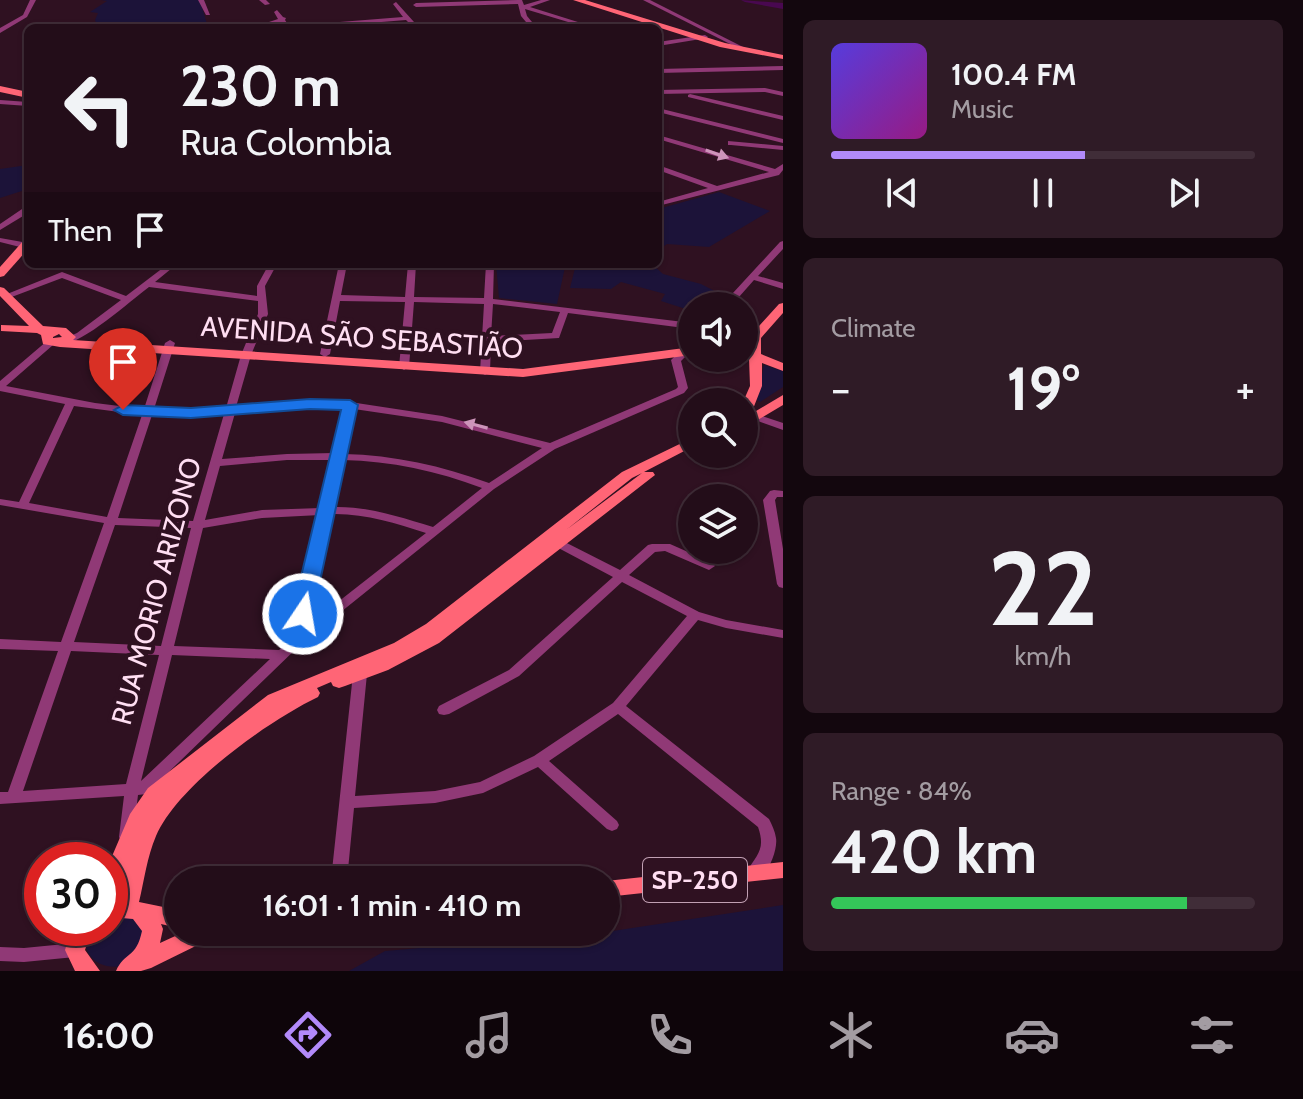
<!DOCTYPE html>
<html lang="en">
<head>
<meta charset="utf-8">
<style>
	body { margin:0; font-family:Cabin,sans-serif; background:#2f1b26; color:#f1f3f6; height:100vh; display:flex; flex-direction:column; font-size:30px; white-space:nowrap }
	* { box-sizing:border-box; margin:0 }
	p { font-size:26px; color:#a39ca2 }
	.icon { flex:none; width:44px; height:44px; fill:none; stroke:currentColor; stroke-width:2; stroke-linecap:round; stroke-linejoin:round }
	.map { position:relative; flex:1; overflow:hidden }
	.drawer { display:flex; flex-direction:column; gap:20px; padding:20px; background:#13070e; width:520px }
	.drawer>* { flex:none }
	.guide { position:absolute; left:24px; top:24px; width:638px; height:244px; border-radius:12px; box-shadow:0 2px 6px #0004,0 0 0 2px #402d38; background:#230d19; color:#f1f3f6; overflow:hidden }
	.controls { position:absolute; left:678px; top:292px; display:grid; gap:16px }
	.controls a { display:grid; place-items:center; width:80px; height:80px; border-radius:50%; background:#230d19; box-shadow:0 2px 6px #0004,0 0 0 2px #402d38; font-size:40px }
	.speed { position:absolute; left:24px; top:842px; display:flex; gap:16px; font-size:40px; font-weight:700; text-align:center }
	.speed>* { display:grid; place-content:center; width:104px; height:104px; border-radius:50%; background:#230d19; box-shadow:0 2px 6px #0004,0 0 0 2px #402d38; line-height:1 }
	.speed .limit { border:12px solid #d22; background:#fff; color:#111 }
	.pin { position:absolute; display:grid; place-items:center; width:68px; height:68px; color:#fff; margin:-82px -34px; border-radius:50% 50% 50% 0; rotate:-45deg; box-shadow:0 0 8px #0007 }
	.pin .icon { rotate:45deg }
	.me { position:absolute; width:88px; margin:-44px; rotate:12deg; stroke-linejoin:round; filter:drop-shadow(0 0 6px #0008) }
	.turn { display:flex; align-items:center; gap:28px; height:168px; padding:0 24px; font-size:36px }
	.turn .icon { width:104px; height:104px; stroke-width:2.5 }
	.turn b { display:block; font-size:56px; line-height:68px }
	.then { display:flex; align-items:center; height:76px; padding:0 24px; background:#0003; gap:16px; font-size:30px }
	.big { font-size:60px; font-weight:700; line-height:1.1 }
	.drawer .tile { flex:1; display:flex; flex-direction:column; justify-content:center; gap:12px; min-width:0; padding:0 28px; border-radius:12px; background:#2f1b26 }
	.drawer .dial { align-items:center; gap:0 }
	.dial b { font-size:104px; line-height:1 }
	.song { display:flex; align-items:center; gap:24px }
	.cover { width:96px; height:96px; border-radius:12px; background:linear-gradient(135deg,hsl(250 70% 55%),hsl(310 70% 35%)) }
	.played { height:8px; border-radius:4px; background:linear-gradient(90deg,#b28afa 60%,#402d38 60%) }
	.keys { display:flex; justify-content:space-around; direction:ltr }
	.heat { display:flex; justify-content:space-between; align-items:center; font-size:44px; direction:ltr }
	.charge { height:12px; border-radius:6px; background:linear-gradient(90deg,#34c759 84%,#402d38 0) }
	.trip { position:absolute; left:164px; top:866px; width:456px; height:80px; border-radius:40px; background:#230d19; box-shadow:0 2px 6px #0004,0 0 0 2px #402d38; font-weight:700; line-height:80px; text-align:center }
	.dock { display:flex; height:128px; justify-content:space-around; align-items:center; background:#0e050a; color:#a39ca2 }
	.dock .icon { width:56px; height:56px }
	.dock .active { color:#b28afa }
	.dock b { font-size:36px; color:#f1f3f6 }
	main { display:flex; flex:1; min-height:0 }
	.map>svg:first-child { display:block }
	.green { fill:#1c1339 }
	.lines { fill:none; stroke-linecap:round; stroke-linejoin:round }
	.river { fill:#490850; fill-rule:evenodd }
	.minor { fill:#903976; fill-rule:evenodd }
	.major { fill:#ff6576; fill-rule:evenodd }
	.oneway { fill:#cd94ba }
	.route { fill:#1a73e8; stroke:#114b97; stroke-width:2 }
	.labels { text-anchor:middle; stroke-width:8; stroke-linejoin:round; paint-order:stroke }
	.shield { fill:#2f1121; stroke:#c1a0b3; stroke-width:2 }
	.shield-label { font-size:26px; font-weight:bold; fill:#ffdef2 }
	.street-label { font-size:28px; fill:#ffdef2; stroke:#2f1121 }
</style>
</head>
<body>
<main>
<div class="map">
<svg width="783" height="971" viewBox="0 0 783 971">
	<rect width="100%" height="100%" fill="#2f1121"/>
	<!-- green -->
	<g class="green">
		<polygon points="101,0 200,0 207,24 216,27 98,28 95,20 98,13 90,12 107,1"/>
		<polygon points="28,165 28,189 0,198 0,169"/>
		<polygon points="719,192 770,211 709,247 667,244 658,250 658,209"/>
		<polygon points="496,264 565,267 557,304 499,298"/>
		<polygon points="576,264 652,264 663,274 701,284 726,297 719,306 692,306 692,311 661,301 665,294 621,282 611,289 570,288"/>
		<polygon points="764,365 783,371 783,387 760,402 757,400"/>
		<polygon points="783,905 783,971 349,971 385,951 606,932"/>
		<path d="M128,915L143,927L145,941C139,948 131,961 123,966C95,971 77,950 90,928H110V916Z"/>
	</g>
	<g class="lines">
		<!-- river -->
		<polygon class="river" points="741,0 783,3 783,9 745,2"/>
		<!-- minor -->
		<g class="minor">
			<polygon points="30,0 36,0 27,17 0,33 0,28 23,15"/>
			<polygon points="198,0 204,0 210,15 206,15"/>
			<polygon points="259,0 266,0 270,4 265,5"/>
			<polygon points="518,0 522,0 524,5 541,0 550,0 530,7 597,28 588,28 525,9 527,16 537,28 531,28 521,16 518,4 416,7 413,5 416,3"/>
			<polygon points="643,0 650,0 743,47 738,48"/>
			<polygon points="396,2 414,22 412,28 406,28 408,22 406,20 308,28 284,28 280,22 260,28 251,28 278,19 274,12 277,10 283,17 286,18 285,20 289,26 403,17 393,4"/>
			<polygon points="705,35 708,37 707,38 658,46 658,42"/>
			<polygon points="783,66 783,70 658,73 658,69"/>
			<polygon points="765,88 783,92 783,96 765,92 658,94 658,90"/>
			<polygon points="690,94 783,116 783,120 688,97 688,95"/>
			<polygon points="0,100 28,102 28,106 0,104"/>
			<polygon points="658,108 783,139 783,143 658,112"/>
			<polygon points="658,135 775,169 783,164 783,170 779,175 658,206 658,202 708,188 658,170 658,165 717,186 769,172 658,139"/>
			<polygon points="728,141 783,146 783,150 731,145 728,145"/>
			<polygon points="25,207 28,207 28,213 0,230 0,224"/>
			<polygon points="0,238 28,243 28,249 0,242"/>
			<polygon points="783,241 783,249 758,276 783,283 783,289 754,280 731,306 721,306 780,242"/>
			<path d="M168,264H177L155,282L257,296V286L269,264H277L265,286L268,314L251,355L236,407L296,401L350,402L442,416L550,443L676,389L678,387L671,360L689,343L692,342V350L681,361L688,388L684,393L555,449L494,489L301,644L146,794L138,795L133,837L131,841L126,843L121,841L119,837L124,796L0,804V792H8L58,651L0,649V639L61,642L104,523L0,505V499L19,502L65,404L0,391V381L47,341H53L55,343L53,345L6,386L95,403L144,409L165,343L170,340L175,343L154,409L192,410L226,408L241,355L258,314V301L149,287C130,301 83,344 62,344L60,342L62,340L77,333L121,300L62,278L9,298L6,299L2,296L62,272L126,296ZM74,406L142,415L107,517L29,503ZM296,407L344,408L334,453L287,454L222,459L235,413ZM354,409L442,422L542,448L489,483C442,466 394,455 344,454ZM224,414L193,521L118,518L152,415L192,416ZM287,460H332L321,508L262,510L205,520L220,466ZM343,460C391,461 437,471 482,488L433,527C400,517 367,506 333,507ZM331,514C364,513 395,523 426,533L306,627ZM320,515L291,639L279,650L174,646L203,528L262,518ZM115,525L191,528L161,646L74,642ZM71,651L159,655L126,784L23,791ZM172,655L270,659L141,781Z"/>
			<polygon points="234,264 243,264 239,267"/>
			<path d="M339,264H347L341,295L405,297L408,264H416L414,297L484,298L486,264H494L493,299L692,323V329L568,313L559,338L491,342L490,372L485,375L480,372L484,304L414,302L409,367L404,370L399,367L405,302L340,301L330,354L325,357L320,354ZM493,304L560,312L552,333L491,336Z"/>
			<polygon points="747,411 783,423 783,430 744,416 744,412"/>
			<polygon points="774,490 783,491 783,497 777,497 775,500 783,549 783,588 779,587 777,584 763,500 770,491"/>
			<path d="M553,536L620,570L648,545L652,544H670L713,563L715,566L709,570L665,551L655,552L629,575L699,612L726,620L783,630V638L726,628L698,620L626,706L769,819C772,825 775,831 776,838C778,849 768,877 755,879C753,879 751,878 749,878L746,873C757,854 766,850 758,827L618,714L549,761L617,821L619,825L617,829L612,831L607,829L538,767L483,793L435,803L354,808L347,880H331L353,674L350,667L351,664L356,662L361,664L367,674L355,796L435,791L480,782L534,756L613,703L687,616L622,582L519,676L449,714L444,715L439,714L437,710L439,706L509,670L613,577L549,543L547,540Z"/>
			<polygon points="75,943 81,945 83,950 81,955 75,957 24,962 0,961 0,947 24,948"/>
		</g>
		<!-- major -->
		<g class="major">
			<polygon points="573,0 585,0 725,43 783,55 783,59 720,47"/>
			<polygon points="0,86 28,92 28,98 0,92"/>
			<polygon points="28,239 28,249 4,276 0,277 0,267 24,240"/>
			<path d="M0,287L4,288L43,326L66,328L76,337L73,340L523,369L692,347V355L523,377L60,347L43,344L41,335L37,333L1,331V325L29,326L0,296ZM59,334L62,337L53,338V337Z"/>
			<polygon points="783,303 783,313 761,338 761,354 783,363 783,371 762,363 762,386 751,414 783,395 783,405 744,428 743,402 750,386 749,358 744,356 744,348 749,350 749,337 779,304"/>
			<path d="M692,438V447L644,472H653L655,475L439,643L388,670L345,686L339,688L333,686L331,682L317,688L320,693L318,697C268,721 178,785 156,836C147,857 144,881 139,902L178,910V928L161,924L163,929L160,943L184,932H215L212,938L151,968L141,971H116C125,951 136,959 142,931L133,919L110,917V861L130,814L148,788L268,695L394,643L426,624L622,472ZM642,473L566,530L632,478Z"/>
			<polygon points="783,862 783,878 606,897 606,881"/>
			<polygon points="72,928 92,928 85,950 100,971 75,971 65,950"/>
		</g>
	</g>
	<!-- one-way arrows -->
	<defs><path id="oneway-solid" d="M-6-.8H1V-3.2L6.5 0L1 3.2V.8H-6Z" transform="scale(2)"/></defs>
	<g class="oneway">
		<use href="#oneway-solid" transform="translate(717 154) rotate(19)"/>
		<use href="#oneway-solid" transform="translate(476 425) rotate(-165)"/>
	</g>
	<!-- route -->
	<polygon class="route" points="310,399 350,400 358,405 313,614 303,622 292,614 341,410 310,409 191,418 123,415 114,410 123,405 191,408"/>
	<g class="labels">
		<!-- shield labels -->
		<rect class="shield" x="643" y="858" width="104" height="44" rx="6"/>
		<g class="shield-label">
			<text x="695" y="889">SP-250</text>
		</g>
		<!-- street labels -->
		<g class="street-label">
			<text transform="translate(362 337) rotate(4)" y="10">AVENIDA SÃO SEBASTIÃO</text>
			<text transform="translate(156 591) rotate(-75)" y="10">RUA MORIO ARIZONO</text>
		</g>
	</g>
</svg>
<div class="controls">
<a><svg class="icon" aria-label="sound" viewBox="0 0 24 24"><path d="M4 9h4l5-4v14l-5-4H4zM17 9q2 3 0 6"/></svg></a>
<a><svg class="icon" aria-label="search" viewBox="0 0 24 24"><circle cx="10" cy="10" r="6"/><path d="M15 15l6 6"/></svg></a>
<a><svg class="icon" aria-label="layers" viewBox="0 0 24 24"><path d="M12 4l9 5-9 5-9-5zM3 14l9 5 9-5"/></svg></a>
</div>
<div class="speed"><div class="limit">30</div></div>
<div class="pin" style="left:123px;top:410px;background:#d93025"><svg class="icon" aria-label="arrive" viewBox="0 0 24 24"><path d="M6 21V4h12l-3 4 3 4H6"/></svg></div>
<svg class="me" style="left:303px;top:614px" viewBox="-20 -20 40 40"><circle r="17" fill="#1a73e8" stroke="#fff" stroke-width="3"/><path d="M0-11L8 9 0 5-8 9z" fill="#fff"/></svg>
<div class="trip">16:01 · 1 min · 410 m</div>
<div class="guide">
<div class="turn"><svg class="icon" aria-label="left" viewBox="0 0 24 24"><path d="M17 20v-9H6M10 6l-5 5 5 5"/></svg><div><b>230 m</b>Rua Colombia</div></div>
<div class="then">Then<svg class="icon" aria-label="arrive" viewBox="0 0 24 24"><path d="M6 21V4h12l-3 4 3 4H6"/></svg></div>
</div>
</div>
<section class="drawer">
<div class="tile">
<div class="song"><i class="cover"></i><div><b>100.4 FM</b><p>Music</p></div></div>
<div class="played"></div>
<div class="keys"><svg class="icon" aria-label="previous" viewBox="0 0 24 24"><path d="M18 5L8 12l10 7zM5 5v14"/></svg><svg class="icon" aria-label="pause" viewBox="0 0 24 24"><path d="M8 5v14M16 5v14"/></svg><svg class="icon" aria-label="next" viewBox="0 0 24 24"><path d="M6 5l10 7-10 7zM19 5v14"/></svg></div>
</div>
<div class="tile"><p>Climate</p>
<div class="heat"><a>−</a><b class="big">19°</b><a>+</a></div>
</div>
<div class="tile dial"><b>22</b><p>km/h</p></div>
<div class="tile"><p>Range · 84%</p><b class="big">420 km</b><div class="charge"></div></div>
</section>
</main>
<nav class="dock">
<b>16:00</b>
<svg class="icon active" aria-label="directions" viewBox="0 0 24 24"><path d="M12 3l9 9-9 9-9-9zM9 14v-3h6M13 9l2 2-2 2"/></svg>
<svg class="icon" aria-label="music" viewBox="0 0 24 24"><path d="M9 18V5l10-2v13"/><circle cx="6" cy="18" r="3"/><circle cx="16" cy="16" r="3"/></svg>
<svg class="icon" aria-label="phone" viewBox="0 0 24 24"><path d="M5 4h4l2 5-3 2q2 4 5 5l2-3 5 2v4C11 20 4 13 5 4z"/></svg>
<svg class="icon" aria-label="climate" viewBox="0 0 24 24"><path d="M12 3v18M4 7l16 10M4 17L20 7"/></svg>
<svg class="icon" aria-label="car" viewBox="0 0 24 24"><path d="M5 17H2v-5l4-1 3-4h7l3 4 3 1v5h-3M9 17h6M6 11h13"/><circle cx="7" cy="17" r="2"/><circle cx="17" cy="17" r="2"/></svg>
<svg class="icon" aria-label="filters" viewBox="0 0 24 24"><path d="M4 7h16M4 17h16"/><circle cx="9" cy="7" r="2"/><circle cx="15" cy="17" r="2"/></svg>
</nav>
</body>
</html>
